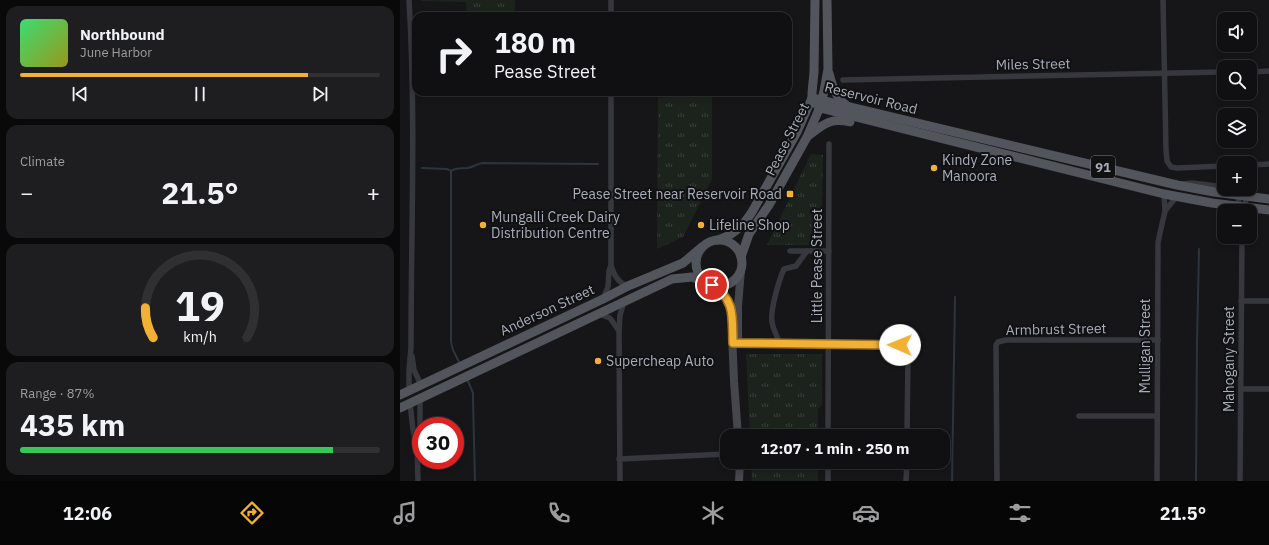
<!DOCTYPE html>
<html lang="en">
<head>
<meta charset="utf-8">
<style>
	body { margin:0; font-family:"IBM Plex Sans",sans-serif; background:#1e1e20; color:#f1f3f6; height:100vh; display:flex; flex-direction:column; font-size:15px; white-space:nowrap }
	* { box-sizing:border-box; margin:0 }
	p { font-size:13px; color:#9c9d9f }
	.icon { flex:none; width:22px; height:22px; fill:none; stroke:currentColor; stroke-width:2; stroke-linecap:round; stroke-linejoin:round }
	.map { position:relative; flex:1; overflow:hidden }
	.details { display:flex; flex-direction:column; gap:6px; padding:6px; background:#09090a; width:400px }
	.details>* { flex:none }
	.top-card { position:absolute; left:12px; top:12px; width:380px; height:84px; border-radius:12px; box-shadow:0 2px 6px #0003,0 0 0 1px #303032; background:#101012; color:#f1f3f6; overflow:hidden }
	.tools { position:absolute; left:817px; top:12px; display:grid; gap:8px }
	.tools a { display:grid; place-items:center; width:40px; height:40px; border-radius:8px; background:#101012; box-shadow:0 2px 6px #0003,0 0 0 1px #303032; font-size:20px }
	.speed { position:absolute; left:12px; top:417px; display:flex; gap:8px; font-size:20px; font-weight:700; text-align:center }
	.speed>* { display:grid; place-content:center; width:52px; height:52px; border-radius:50%; background:#101012; box-shadow:0 2px 6px #0003,0 0 0 1px #303032; line-height:1 }
	.speed .limit { border:6px solid #d22; background:#fff; color:#111 }
	.pin { position:absolute; display:grid; place-items:center; width:34px; height:34px; color:#fff; margin:-17px; border:2px solid #fff; border-radius:50%; box-shadow:0 1px 4px #0007 }
	.me { position:absolute; width:44px; margin:-22px; rotate:271deg; stroke-linejoin:round; filter:drop-shadow(0 0 3px #0008) }
	.turn { display:flex; align-items:center; gap:14px; height:84px; padding:0 16px; font-size:18px }
	.turn .icon { width:52px; height:52px; stroke-width:2.5 }
	.turn b { display:block; font-size:28px; line-height:34px }
	.big { font-size:30px; font-weight:700; line-height:1.1 }
	.details .widget { flex:1; display:flex; flex-direction:column; justify-content:center; gap:6px; min-width:0; padding:0 14px; border-radius:12px; background:#1e1e20 }
	.details .dial { align-items:center; gap:0 }
	.dial svg { height:104px; overflow:visible; fill:none; stroke:#303032; stroke-width:7; stroke-linecap:round; text-anchor:middle }
	.dial text { fill:#f1f3f6; stroke:none }
	.song { display:flex; align-items:center; gap:12px }
	.cover { width:48px; height:48px; border-radius:6px; background:linear-gradient(135deg,hsl(140 70% 55%),hsl(60 70% 35%)) }
	.played { height:4px; border-radius:2px; background:linear-gradient(90deg,#f2b134 80%,#303032 80%) }
	.keys { display:flex; justify-content:space-around; direction:ltr }
	.heat { display:flex; justify-content:space-between; align-items:center; font-size:22px; direction:ltr }
	.charge { height:6px; border-radius:3px; background:linear-gradient(90deg,#34c759 87%,#303032 0) }
	.trip { position:absolute; left:320px; top:429px; width:230px; height:40px; border-radius:12px; background:#101012; box-shadow:0 2px 6px #0003,0 0 0 1px #303032; font-weight:700; line-height:40px; text-align:center }
	.tab-bar { display:flex; height:64px; justify-content:space-around; align-items:center; background:#060607; color:#9c9d9f }
	.tab-bar .icon { width:28px; height:28px }
	.tab-bar .on { color:#f2b134 }
	.tab-bar b { font-size:18px; color:#f1f3f6 }
	main { display:flex; flex:1; min-height:0 }
	.map>svg:first-child { display:block }
	.park { fill:url(#park-tufts) }
	.lines { fill:none; stroke-linecap:round; stroke-linejoin:round }
	.stream { stroke:#2c353c; stroke-width:2 }
	.street { stroke:#37383d; stroke-width:5.5 }
	.secondary { stroke:#45474d; stroke-width:8 }
	.primary { stroke:#53555c; stroke-width:9 }
	.route-casing { stroke:#9d7322; stroke-width:10 }
	.route { stroke:#f2b134; stroke-width:7 }
	.poi-dot { fill:#f2b134; stroke:#111113; stroke-width:1.5 }
	.labels { text-anchor:middle; stroke-width:4; stroke-linejoin:round; paint-order:stroke }
	.shield { fill:#111113; stroke:#7b7e86; stroke-width:1 }
	.shield-label { font-size:13px; font-weight:bold; fill:#a8adb8 }
	.street-label { font-size:14px; fill:#a8adb8; stroke:#111113 }
	.poi-label { font-size:14px; fill:#a8adb8; stroke:#111113; text-anchor:start }
</style>
</head>
<body>
<main>
<section class="details">
<div class="widget">
<div class="song"><i class="cover"></i><div><b>Northbound</b><p>June Harbor</p></div></div>
<div class="played"></div>
<div class="keys"><svg class="icon" aria-label="previous" viewBox="0 0 24 24"><path d="M18 5L8 12l10 7zM5 5v14"/></svg><svg class="icon" aria-label="pause" viewBox="0 0 24 24"><path d="M8 5v14M16 5v14"/></svg><svg class="icon" aria-label="next" viewBox="0 0 24 24"><path d="M6 5l10 7-10 7zM19 5v14"/></svg></div>
</div>
<div class="widget"><p>Climate</p>
<div class="heat"><a>−</a><b class="big">21.5°</b><a>+</a></div>
</div>
<div class="widget dial"><svg viewBox="0 0 100 80">
<path d="M14 69A42 42 0 1 1 86 69"/>
<path d="M14 69A42 42 0 0 1 8 46" stroke="#f2b134"/>
<text x="50" y="56" font-size="32" font-weight="700">19</text>
<text x="50" y="72" font-size="11">km/h</text>
</svg></div>
<div class="widget"><p>Range · 87%</p><b class="big">435 km</b><div class="charge"></div></div>
</section>
<div class="map">
<svg width="869" height="481" viewBox="0 0 869 481">
	<defs>
		<pattern id="park-tufts" width="24" height="20" patternUnits="userSpaceOnUse"><rect width="24" height="20" fill="#1c231d"/><path d="M3 7l-1-3M5 7V3M7 7l1-3M15 17l-1-3M17 17v-4M19 17l1-3" fill="none" stroke="#3a403c"/></pattern>
	</defs>
	<rect width="100%" height="100%" fill="#161618"/>
	<!-- park -->
	<g class="park">
		<polygon points="21,0 115,0 115,16 67,16 66,2 21,1"/>
		<polygon points="258,92 312,92 312,179 283,237 257,249"/>
		<polygon points="411,154 423,155 421,245 367,245"/>
		<polygon points="346,354 422,354 422,405 418,409 418,436 350,436"/>
		<polygon points="351,462 418,462 418,481 352,481"/>
	</g>
	<g class="lines">
		<!-- stream -->
		<g class="stream">
			<path d="M22,168L47,169L51,171C57,167 62,169 68,168C73,167 77,164 82,163L198,164"/>
			<polyline points="51,171 51,342 53,350 59,362"/>
			<polyline points="68,381 73,393 73,400 75,481"/>
			<polyline points="552,481 555,297"/>
			<polyline points="796,481 797,343 799,249"/>
		</g>
		<!-- street -->
		<g class="street">
			<polyline points="763,0 766,150 767,161 771,167 777,168 824,166"/>
			<polyline points="211,16 211,0"/>
			<polyline points="850,72 869,71"/>
			<polyline points="443,80 824,72"/>
			<path d="M211,92V265C214,275 218,283 228,286"/>
			<polyline points="850,165 869,164"/>
			<polyline points="783,184 792,183 824,187"/>
			<polyline points="838,189 839,211"/>
			<polyline points="845,189 846,209"/>
			<polyline points="764,194 765,211"/>
			<polyline points="390,251 429,251"/>
			<polyline points="203,299 208,287 209,271 211,265"/>
			<polyline points="841,301 869,301"/>
			<polyline points="199,314 210,318 219,331"/>
			<polyline points="338,343 500,345 506,347 508,351 508,356 507,436"/>
			<path d="M379,344C378,336 373,330 372,322C370,310 379,280 384,269L396,266L407,251"/>
			<polyline points="12,356 14,370 21,385"/>
			<polyline points="841,389 869,389"/>
			<path d="M9,391V371L11,347C11,231 16,116 9,0"/>
			<polyline points="10,403 13,430 16,443"/>
			<polyline points="679,416 757,416"/>
			<polyline points="428,436 429,144"/>
			<polyline points="219,459 327,454"/>
			<polyline points="18,481 17,445 20,425 20,398"/>
			<polyline points="220,481 219,331 220,315 224,302"/>
			<polyline points="428,481 428,462"/>
			<polyline points="506,481 507,462"/>
			<polyline points="597,481 596,345 598,342 606,340 758,340"/>
			<polyline points="757,481 758,242 765,211 777,196"/>
			<polyline points="840,481 842,237"/>
		</g>
		<!-- secondary -->
		<g class="secondary">
			<path d="M312,285C321,291 329,298 331,309L334,381L338,436"/>
			<polyline points="338,337 338,306 341,270"/>
			<polyline points="339,481 340,462"/>
		</g>
		<!-- primary -->
		<g class="primary">
			<path d="M429,73C432,85 435,97 446,105"/>
			<polyline points="412,98 417,105 424,109 764,194 812,203 869,210"/>
			<polyline points="412,98 777,185 814,192 869,199"/>
			<path d="M408,136C423,125 430,117 450,122"/>
			<circle cx="319" cy="263" r="23"/>
			<path d="M317,240C333,236 343,226 352,212L397,132L412,98V93L414,72L415,0"/>
			<polyline points="341,257 349,234 369,205 407,137 420,107 424,91 428,69 427,0"/>
			<polyline points="0,395 203,299 228,286 283,263 302,247"/>
			<polyline points="0,408 272,279 292,277 305,282"/>
		</g>
	</g>
	<g class="lines">
		<!-- route casing -->
		<g class="route-casing">
			<path id="route" d="M312,285C336,300 332,318 333,343L500,345"/>
		</g>
		<!-- route -->
		<use href="#route" class="route"/>
	</g>
	<!-- markers -->
	<g class="poi-dot">
		<circle cx="534" cy="168" r="4"/>
		<rect x="386" y="190" width="8" height="8" rx="2"/>
		<circle cx="83" cy="225" r="4"/>
		<circle cx="301" cy="225" r="4"/>
		<circle cx="198" cy="361" r="4"/>
	</g>
	<g class="labels">
		<!-- shield labels -->
		<rect class="shield" x="691" y="156" width="24" height="22" rx="3"/>
		<g class="shield-label">
			<text x="703" y="172">91</text>
		</g>
		<!-- street labels -->
		<g class="street-label">
			<text transform="translate(633 64) rotate(-1)" y="5">Miles Street</text>
			<text transform="translate(471 98) rotate(14)" y="5">Reservoir Road</text>
			<text transform="translate(387 139) rotate(-63)" y="5">Pease Street</text>
			<text transform="translate(417 266) rotate(-90)" y="5">Little Pease Street</text>
			<text transform="translate(147 310) rotate(-25)" y="5">Anderson Street</text>
			<text transform="translate(656 329) rotate(-1)" y="5">Armbrust Street</text>
			<text transform="translate(745 346) rotate(-90)" y="5">Mulligan Street</text>
			<text transform="translate(829 359) rotate(-90)" y="5">Mahogany Street</text>
		</g>
		<!-- poi labels -->
		<g class="poi-label">
			<text x="542" y="165">Kindy Zone<tspan x="542" dy="16">Manoora</tspan></text>
			<text x="382" y="199" text-anchor="end">Pease Street near Reservoir Road</text>
			<text x="91" y="222">Mungalli Creek Dairy<tspan x="91" dy="16">Distribution Centre</tspan></text>
			<text x="309" y="230">Lifeline Shop</text>
			<text x="206" y="366">Supercheap Auto</text>
		</g>
	</g>
</svg>
<div class="tools">
<a><svg class="icon" aria-label="sound" viewBox="0 0 24 24"><path d="M4 9h4l5-4v14l-5-4H4zM17 9q2 3 0 6"/></svg></a>
<a><svg class="icon" aria-label="search" viewBox="0 0 24 24"><circle cx="10" cy="10" r="6"/><path d="M15 15l6 6"/></svg></a>
<a><svg class="icon" aria-label="layers" viewBox="0 0 24 24"><path d="M12 4l9 5-9 5-9-5zM3 14l9 5 9-5"/></svg></a>
<a>+</a>
<a>−</a>
</div>
<div class="speed"><div class="limit">30</div></div>
<div class="pin" style="left:312px;top:285px;background:#d93025"><svg class="icon" aria-label="arrive" viewBox="0 0 24 24"><path d="M6 21V4h12l-3 4 3 4H6"/></svg></div>
<svg class="me" style="left:500px;top:345px" viewBox="-20 -20 40 40"><circle r="19" fill="#fff"/><path d="M0-13L10 11 0 6-10 11z" fill="#f2b134"/></svg>
<div class="trip">12:07 · 1 min · 250 m</div>
<div class="top-card">
<div class="turn"><svg class="icon" aria-label="right" viewBox="0 0 24 24"><path d="M7 20v-9h11M14 6l5 5-5 5"/></svg><div><b>180 m</b>Pease Street</div></div>
</div>
</div>
</main>
<nav class="tab-bar">
<b>12:06</b>
<svg class="icon on" aria-label="directions" viewBox="0 0 24 24"><path d="M12 3l9 9-9 9-9-9zM9 14v-3h6M13 9l2 2-2 2"/></svg>
<svg class="icon" aria-label="music" viewBox="0 0 24 24"><path d="M9 18V5l10-2v13"/><circle cx="6" cy="18" r="3"/><circle cx="16" cy="16" r="3"/></svg>
<svg class="icon" aria-label="phone" viewBox="0 0 24 24"><path d="M5 4h4l2 5-3 2q2 4 5 5l2-3 5 2v4C11 20 4 13 5 4z"/></svg>
<svg class="icon" aria-label="climate" viewBox="0 0 24 24"><path d="M12 3v18M4 7l16 10M4 17L20 7"/></svg>
<svg class="icon" aria-label="car" viewBox="0 0 24 24"><path d="M5 17H2v-5l4-1 3-4h7l3 4 3 1v5h-3M9 17h6M6 11h13"/><circle cx="7" cy="17" r="2"/><circle cx="17" cy="17" r="2"/></svg>
<svg class="icon" aria-label="filters" viewBox="0 0 24 24"><path d="M4 7h16M4 17h16"/><circle cx="9" cy="7" r="2"/><circle cx="15" cy="17" r="2"/></svg>
<b>21.5°</b>
</nav>
</body>
</html>
